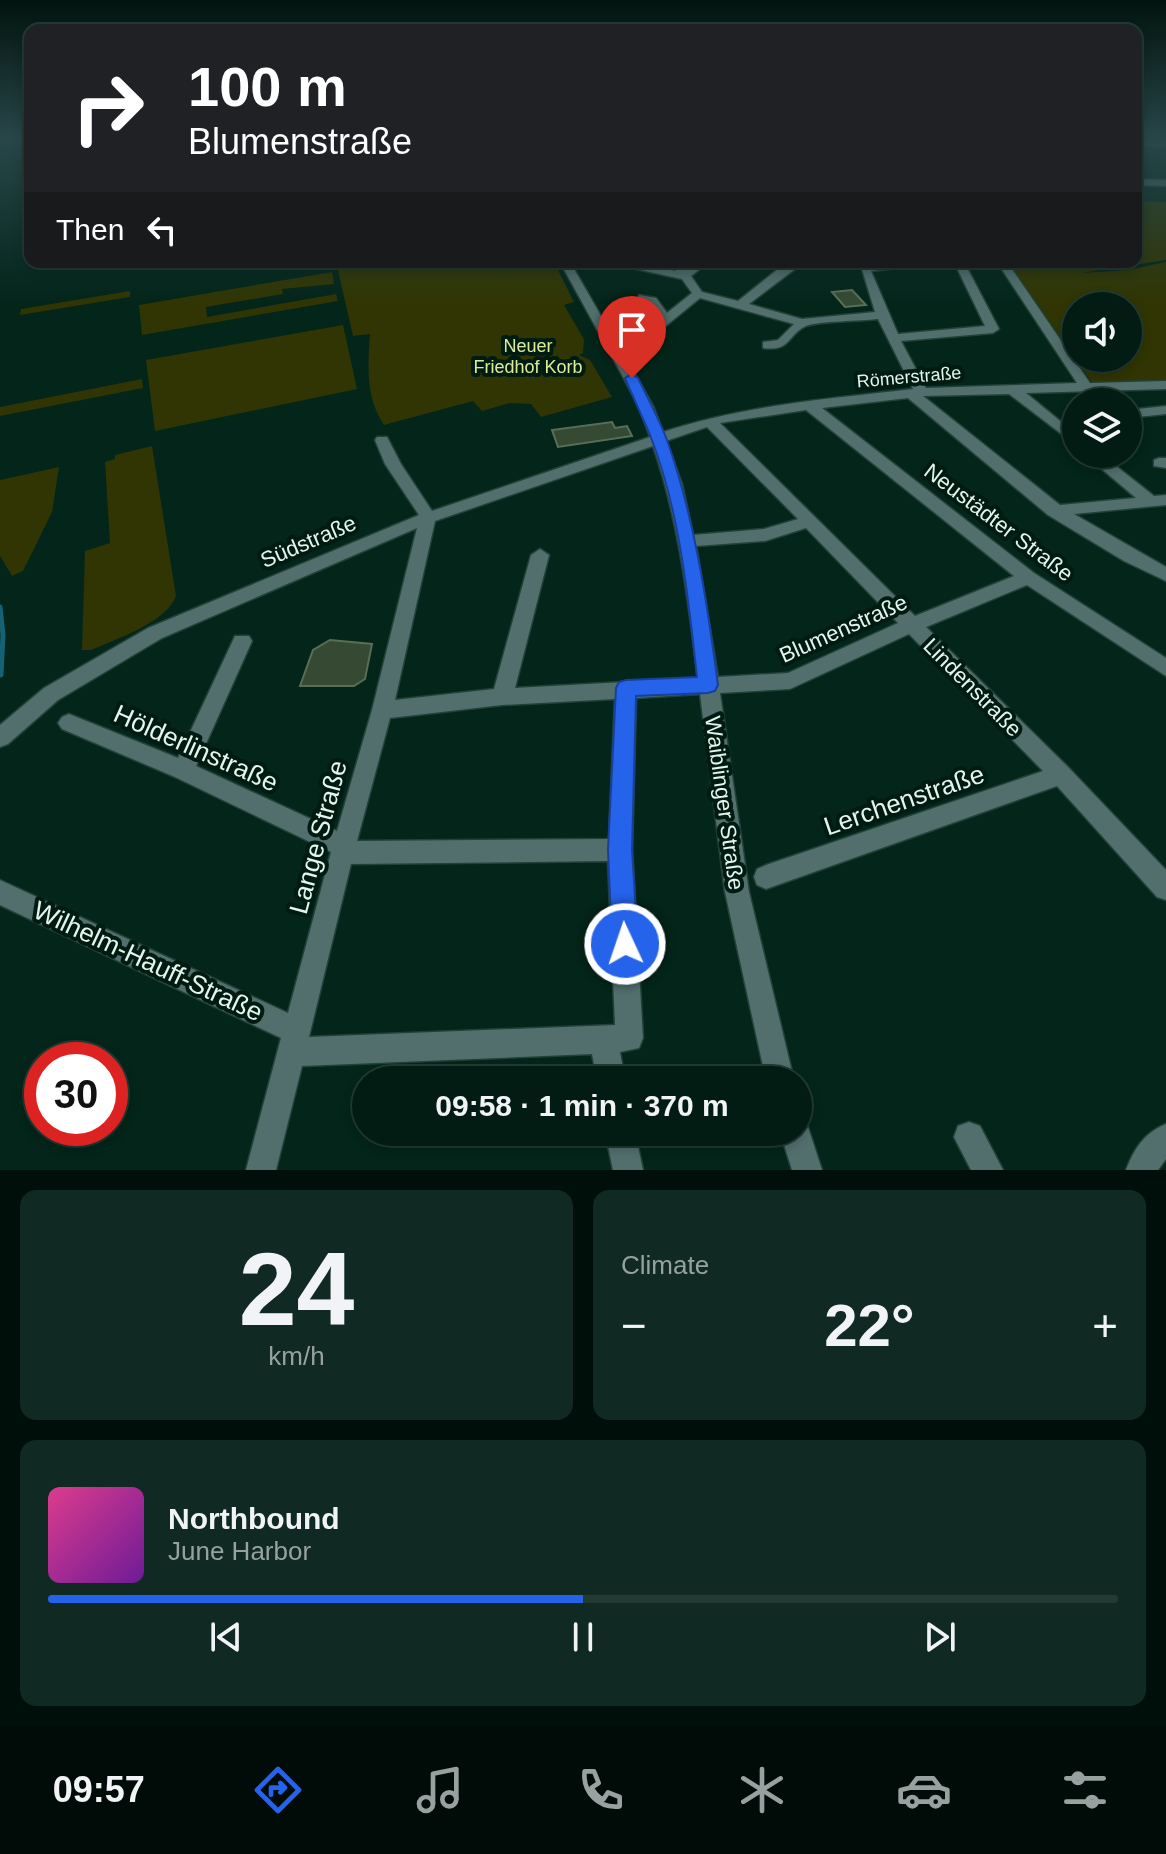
<!DOCTYPE html>
<html lang="en">
<head>
<meta charset="utf-8">
<style>
	body { margin:0; font-family:Arial,sans-serif; background:#102922; color:#f1f3f6; height:100vh; display:flex; flex-direction:column; font-size:30px; white-space:nowrap }
	* { box-sizing:border-box; margin:0 }
	p { font-size:26px; color:#96a1a0 }
	.icon { flex:none; width:44px; height:44px; fill:none; stroke:currentColor; stroke-width:2; stroke-linecap:round; stroke-linejoin:round }
	.map { position:relative; height:1170px; overflow:hidden }
	.panel { display:flex; flex-direction:column; gap:20px; padding:20px; background:#010f0b; flex:1 }
	.panel>* { flex:none }
	.top-card { position:absolute; left:24px; top:24px; width:1118px; height:244px; border-radius:16px; box-shadow:0 4px 12px #0003,0 0 0 2px #233a34; background:#202124; color:#fff; overflow:hidden }
	.buttons { position:absolute; left:1062px; top:292px; display:grid; gap:16px }
	.buttons a { display:grid; place-items:center; width:80px; height:80px; border-radius:50%; background:#021c14; box-shadow:0 4px 12px #0003,0 0 0 2px #233a34; font-size:40px }
	.speed { position:absolute; left:24px; top:1042px; display:flex; gap:16px; font-size:40px; font-weight:700; text-align:center }
	.speed>* { display:grid; place-content:center; width:104px; height:104px; border-radius:50%; background:#021c14; box-shadow:0 4px 12px #0003,0 0 0 2px #233a34; line-height:1 }
	.speed .limit { border:12px solid #d22; background:#fff; color:#111 }
	.pin { position:absolute; display:grid; place-items:center; width:68px; height:68px; color:#fff; margin:-82px -34px; border-radius:50% 50% 50% 0; rotate:-45deg; box-shadow:0 0 8px #0007 }
	.pin .icon { rotate:45deg }
	.me { position:absolute; width:88px; margin:-44px; rotate:357deg; stroke-linejoin:round; filter:drop-shadow(0 0 6px #0008) }
	.turn { display:flex; align-items:center; gap:28px; height:168px; padding:0 32px; font-size:36px }
	.turn .icon { width:104px; height:104px; stroke-width:2.5 }
	.turn b { display:block; font-size:56px; line-height:68px }
	.then { display:flex; align-items:center; height:76px; padding:0 32px; background:#0003; gap:16px; font-size:30px }
	.big { font-size:60px; font-weight:700; line-height:1.1 }
	.panel .tile { flex:1; display:flex; flex-direction:column; justify-content:center; gap:12px; min-width:0; padding:0 28px; border-radius:16px; background:#102922 }
	.panel .dial { align-items:center; gap:0 }
	.dial b { font-size:104px; line-height:1 }
	.song { display:flex; align-items:center; gap:24px }
	.cover { width:96px; height:96px; border-radius:12px; background:linear-gradient(135deg,hsl(330 70% 55%),hsl(280 70% 35%)) }
	.played { height:8px; border-radius:4px; background:linear-gradient(90deg,#2563eb 50%,#233a34 50%) }
	.keys { display:flex; justify-content:space-around; direction:ltr }
	.heat { display:flex; justify-content:space-between; align-items:center; font-size:44px; direction:ltr }
	.panel .tiles { flex:1; display:grid; gap:20px; grid-template-columns:1fr 1fr }
	.tile:last-child { grid-column:span 2 }
	.trip { position:absolute; left:352px; top:1066px; width:460px; height:80px; border-radius:40px; background:#021c14; box-shadow:0 4px 12px #0003,0 0 0 2px #233a34; font-weight:700; line-height:80px; text-align:center }
	.menu { display:flex; height:128px; justify-content:space-around; align-items:center; background:#010b08; color:#96a1a0 }
	.menu .icon { width:56px; height:56px }
	.menu .current { color:#2563eb }
	.menu b { font-size:36px; color:#f1f3f6 }
	.map>svg:first-child { display:block }
	.green { fill:#303503; fill-rule:evenodd }
	.lines { fill:none; stroke-linecap:round; stroke-linejoin:round }
	.stream { stroke:#156275; stroke-width:5 }
	.building { fill:#354933; stroke:#596e57; stroke-width:2 }
	.minor-casing { stroke:#224238; stroke-width:3 }
	.highway-casing { stroke:#224238; stroke-width:3 }
	.minor { fill:#526f6e; fill-rule:evenodd }
	.highway { fill:#97e4e1; fill-rule:evenodd }
	.route { fill:#2563eb; stroke:#184099; stroke-width:2 }
	.labels { text-anchor:middle; stroke-width:8; stroke-linejoin:round; paint-order:stroke }
	.far-park-label { font-size:18px; fill:#ddeb98; stroke:#001b11 }
	.far-street-label { font-size:18px; fill:#e3f5ed; stroke:#001b11 }
	.street-label { font-size:22px; fill:#e3f5ed; stroke:#001b11 }
	.near-street-label { font-size:26px; fill:#e3f5ed; stroke:#001b11 }
</style>
</head>
<body>
<div class="map">
<svg width="1166" height="1170" viewBox="0 0 1166 1170">
	<rect width="100%" height="100%" fill="#03251a"/>
	<!-- green -->
	<g class="green">
		<path d="M1136,201L1166,202V260L1081,273L1128,270L1166,262V380L1093,384L1008,262H1136ZM1076,306H1128V358H1076Z"/>
		<path d="M336,262H554L574,302L564,305L584,339L583,353L579,355L590,360L612,397L541,417L531,404L510,403L482,411L473,401L384,425C365,397 368,366 370,334L353,336Z"/>
		<polygon points="332,272 334,284 282,289 283,294 206,307 207,317 336,294 338,301 142,335 139,305"/>
		<polygon points="130,291 130,297 20,315 21,309"/>
		<polygon points="343,325 357,389 155,431 146,360"/>
		<polygon points="142,379 143,388 0,416 0,407"/>
		<path d="M152,446L176,596C166,623 116,639 91,650H82L85,551L110,543L105,462L115,459V455Z"/>
		<polygon points="59,467 52,512 23,571 12,576 0,556 0,480"/>
	</g>
	<g class="lines">
		<!-- stream -->
		<polyline class="stream" points="0,607 3,635 1,675"/>
	</g>
	<!-- building -->
	<g class="building">
		<polygon points="852,290 866,305 845,307 832,292"/>
		<polygon points="612,422 615,428 627,426 632,436 558,447 552,430"/>
		<polygon points="330,640 372,644 365,679 354,686 300,686 313,650"/>
	</g>
	<g class="lines">
		<!-- minor casing -->
		<g class="minor-casing">
			<g id="minor">
				<polygon points="1136,141 1166,143 1166,147 1136,145"/>
				<polygon points="1136,179 1166,180 1166,186 1136,185"/>
				<path d="M560,262H570L616,342L638,336L659,319L648,302L639,299V295L656,298L667,313L692,293L682,279L604,262H626L676,271L670,262H681L686,269L697,262H709L691,276L702,292L738,301L778,269L795,265V269L749,304L802,319L875,312L861,266L929,262L924,265L871,271L898,334L985,326L954,262H964L999,329L993,333L901,341L926,388L1077,383L997,262H1007L1090,383L1166,381V389L1026,393L1076,434V445L1009,394L923,396L1060,505L1136,498L1084,454H1101L1154,496L1166,495V505L1074,514L1166,567V581L1124,561L1048,515L908,398L822,408L1034,573L1166,658V676L1027,585L926,627L1069,768L1166,870V900L1157,897L1057,786L766,889L757,885L754,877L757,869L766,865L1043,771L909,634L790,689L720,693L749,892L794,1080H766L725,892L700,694L636,698L632,850L643,1038L639,1048L620,1052L625,1080H597L592,1054L302,1066L276,1170H246L281,1038L0,905V880L288,1013L331,852L175,777L62,729L58,723L62,717L69,714L178,758L235,636H249L252,641L196,766L337,831L372,710L417,528L162,638L58,700L8,744L0,747V725L44,688L148,628L419,515L385,464L375,440L377,437H387L401,464L432,511L650,437L639,406ZM700,298L794,324L778,340L763,342V348C791,352 787,335 806,326C819,321 862,321 878,319L913,389C828,399 744,405 663,432L653,406L620,348L646,342ZM806,410L1014,576L915,616L720,423ZM707,427L798,519L764,529L693,535L682,484L666,441ZM653,446C679,521 688,600 698,678L515,688L549,555L540,549L531,555L494,689L395,700L435,521ZM806,528L898,623L788,673L718,677L696,546L765,541ZM615,699L609,839L357,841L390,718L502,705ZM608,861L615,1025L309,1037L351,864Z"/>
				<polygon points="1166,406 1166,414 1128,418 1128,410"/>
				<polygon points="1159,458 1166,458 1166,468 1154,466 1154,460"/>
				<polygon points="798,1118 806,1121 822,1170 792,1170 780,1132 798,1132"/>
				<polygon points="969,1122 980,1126 1003,1170 971,1170 954,1137 958,1126"/>
				<path d="M1166,1124V1159L1158,1170H1126C1134,1149 1144,1133 1166,1124Z"/>
				<polygon points="605,1132 635,1132 643,1170 613,1170"/>
			</g>
		</g>
		<!-- highway casing -->
		<g class="highway-casing">
			<polygon id="highway" points="1147,138 1166,138 1166,142"/>
		</g>
		<!-- minor -->
		<use href="#minor" class="minor"/>
		<!-- highway -->
		<use href="#highway" class="highway"/>
	</g>
	<!-- sky -->
	<linearGradient id="sky" x2="0" y2="1"><stop stop-color="#02140e"/><stop offset="0.46" stop-color="#284649"/><stop offset="1" stop-color="#284649" stop-opacity="0"/></linearGradient>
	<rect width="1166" height="302" fill="url(#sky)"/>
	<!-- route -->
	<path class="route" d="M632,374L638,378C648,399 659,419 667,440C695,520 707,602 718,685L715,691L708,693L636,696L632,850L638,944L634,953L625,957L616,953L612,944L608,850L616,688L619,682L626,680L697,677C688,597 680,511 650,435C642,416 633,397 625,378Z"/>
	<g class="labels">
		<!-- far-park labels -->
		<g class="far-park-label">
			<text x="528" y="352">Neuer<tspan x="528" dy="21">Friedhof Korb</tspan></text>
		</g>
		<!-- far-street labels -->
		<g class="far-street-label">
			<text transform="translate(909 377) rotate(-5)" y="6">Römerstraße</text>
		</g>
		<!-- street labels -->
		<g class="street-label">
			<text transform="translate(999 522) rotate(37)" y="8">Neustädter Straße</text>
			<text transform="translate(308 541) rotate(-23)" y="8">Südstraße</text>
			<text transform="translate(843 628) rotate(-24)" y="8">Blumenstraße</text>
			<text transform="translate(973 687) rotate(45)" y="8">Lindenstraße</text>
			<text transform="translate(725 803) rotate(82)" y="8">Waiblinger Straße</text>
		</g>
		<!-- near-street labels -->
		<g class="near-street-label">
			<text transform="translate(196 748) rotate(24)" y="9">Hölderlinstraße</text>
			<text transform="translate(904 800) rotate(-19)" y="9">Lerchenstraße</text>
			<text transform="translate(318 837) rotate(-75)" y="9">Lange Straße</text>
			<text transform="translate(148 961) rotate(25)" y="9">Wilhelm-Hauff-Straße</text>
		</g>
	</g>
</svg>
<div class="buttons">
<a><svg class="icon" aria-label="sound" viewBox="0 0 24 24"><path d="M4 9h4l5-4v14l-5-4H4zM17 9q2 3 0 6"/></svg></a>
<a><svg class="icon" aria-label="layers" viewBox="0 0 24 24"><path d="M12 4l9 5-9 5-9-5zM3 14l9 5 9-5"/></svg></a>
</div>
<div class="speed"><div class="limit">30</div></div>
<div class="pin" style="left:632px;top:378px;background:#d93025"><svg class="icon" aria-label="arrive" viewBox="0 0 24 24"><path d="M6 21V4h12l-3 4 3 4H6"/></svg></div>
<svg class="me" style="left:625px;top:944px" viewBox="-20 -20 40 40"><circle r="17" fill="#2563eb" stroke="#fff" stroke-width="3"/><path d="M0-11L8 9 0 5-8 9z" fill="#fff"/></svg>
<div class="trip">09:58 · 1 min · 370 m</div>
<div class="top-card">
<div class="turn"><svg class="icon" aria-label="right" viewBox="0 0 24 24"><path d="M7 20v-9h11M14 6l5 5-5 5"/></svg><div><b>100 m</b>Blumenstraße</div></div>
<div class="then">Then<svg class="icon" aria-label="left" viewBox="0 0 24 24"><path d="M17 20v-9H6M10 6l-5 5 5 5"/></svg></div>
</div>
</div>
<section class="panel">
<div class="tiles">
<div class="tile dial"><b>24</b><p>km/h</p></div>
<div class="tile"><p>Climate</p>
<div class="heat"><a>−</a><b class="big">22°</b><a>+</a></div>
</div>
<div class="tile">
<div class="song"><i class="cover"></i><div><b>Northbound</b><p>June Harbor</p></div></div>
<div class="played"></div>
<div class="keys"><svg class="icon" aria-label="previous" viewBox="0 0 24 24"><path d="M18 5L8 12l10 7zM5 5v14"/></svg><svg class="icon" aria-label="pause" viewBox="0 0 24 24"><path d="M8 5v14M16 5v14"/></svg><svg class="icon" aria-label="next" viewBox="0 0 24 24"><path d="M6 5l10 7-10 7zM19 5v14"/></svg></div>
</div>
</div>
</section>
<nav class="menu">
<b>09:57</b>
<svg class="icon current" aria-label="directions" viewBox="0 0 24 24"><path d="M12 3l9 9-9 9-9-9zM9 14v-3h6M13 9l2 2-2 2"/></svg>
<svg class="icon" aria-label="music" viewBox="0 0 24 24"><path d="M9 18V5l10-2v13"/><circle cx="6" cy="18" r="3"/><circle cx="16" cy="16" r="3"/></svg>
<svg class="icon" aria-label="phone" viewBox="0 0 24 24"><path d="M5 4h4l2 5-3 2q2 4 5 5l2-3 5 2v4C11 20 4 13 5 4z"/></svg>
<svg class="icon" aria-label="climate" viewBox="0 0 24 24"><path d="M12 3v18M4 7l16 10M4 17L20 7"/></svg>
<svg class="icon" aria-label="car" viewBox="0 0 24 24"><path d="M5 17H2v-5l4-1 3-4h7l3 4 3 1v5h-3M9 17h6M6 11h13"/><circle cx="7" cy="17" r="2"/><circle cx="17" cy="17" r="2"/></svg>
<svg class="icon" aria-label="filters" viewBox="0 0 24 24"><path d="M4 7h16M4 17h16"/><circle cx="9" cy="7" r="2"/><circle cx="15" cy="17" r="2"/></svg>
</nav>
</body>
</html>
